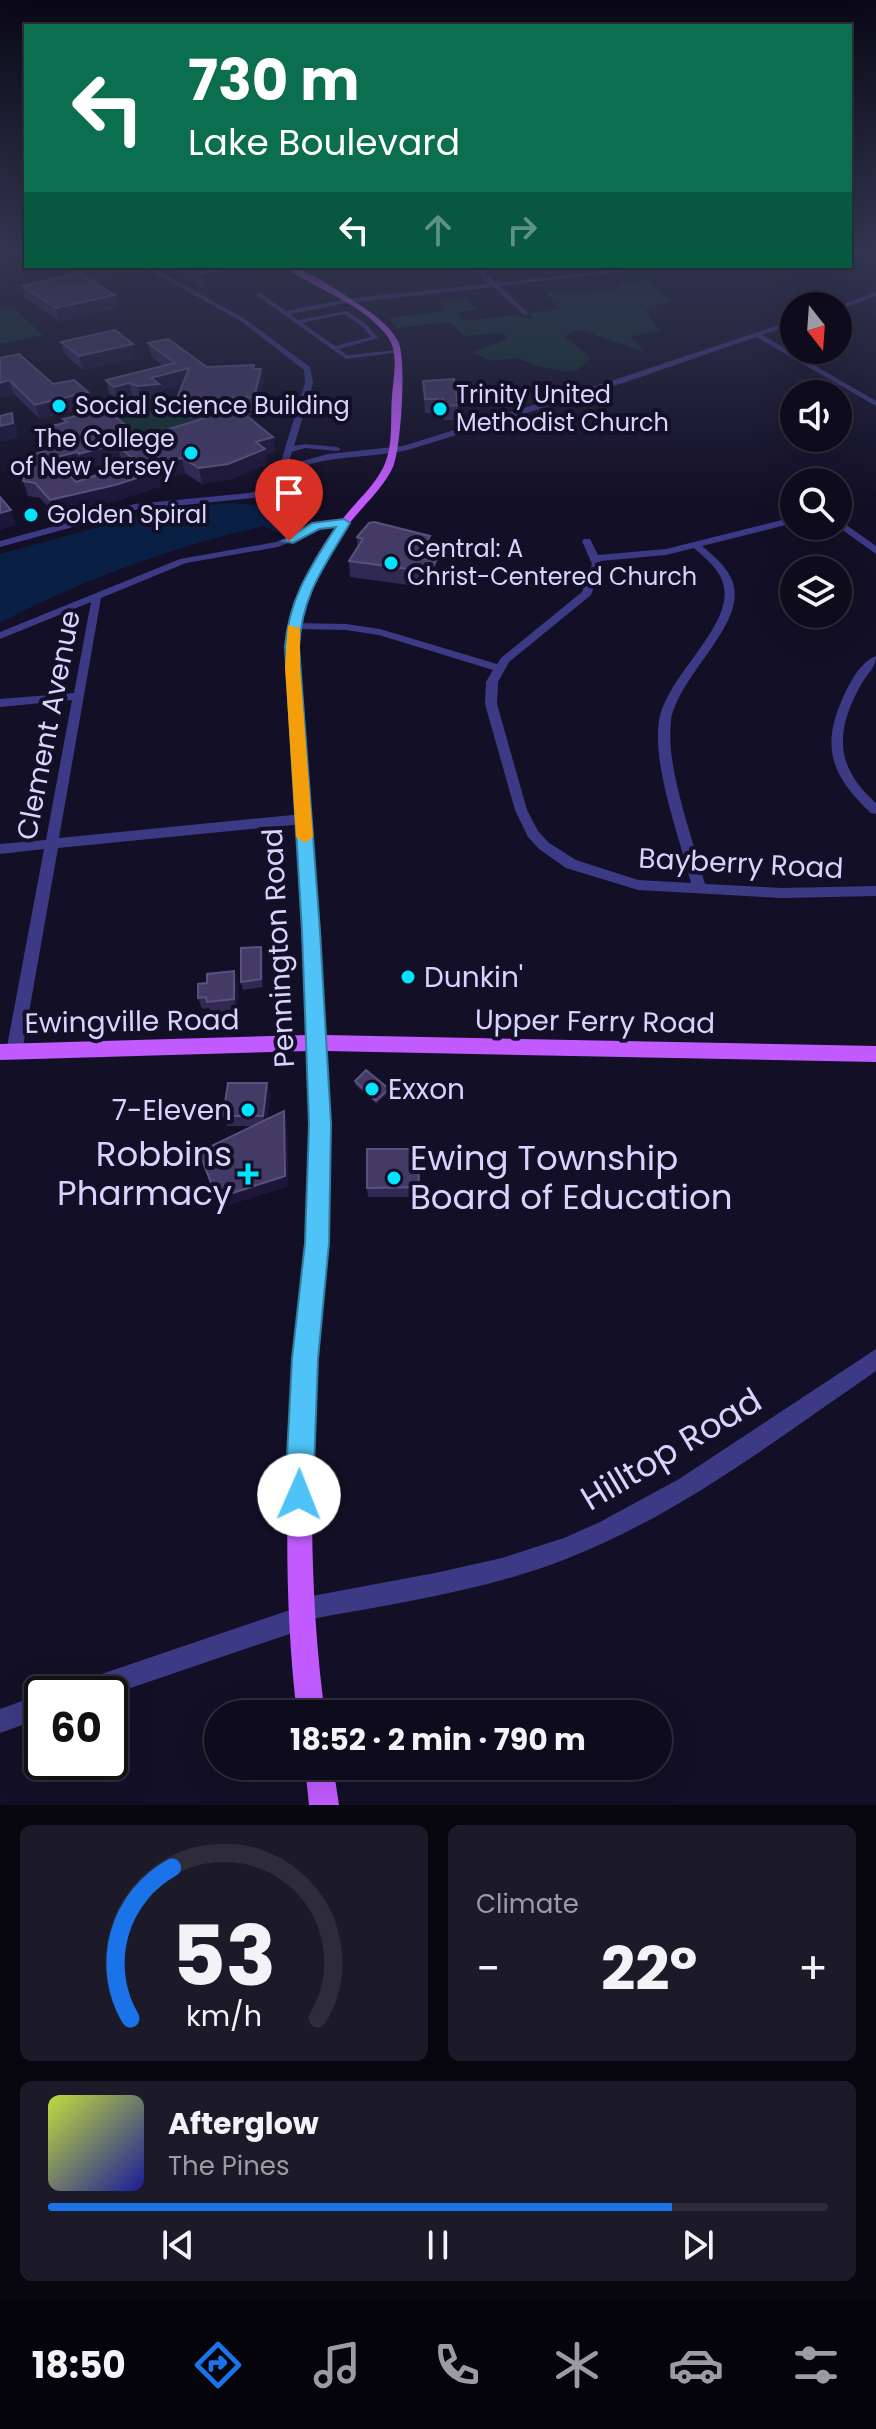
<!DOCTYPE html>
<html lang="en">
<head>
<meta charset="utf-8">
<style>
	body { margin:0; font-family:Poppins,sans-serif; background:#1c1929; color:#f1f3f6; height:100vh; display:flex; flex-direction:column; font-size:30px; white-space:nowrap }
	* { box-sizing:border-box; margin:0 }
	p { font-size:26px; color:#9b9ba3 }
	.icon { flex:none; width:44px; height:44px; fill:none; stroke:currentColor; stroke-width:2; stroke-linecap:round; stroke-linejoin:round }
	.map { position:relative; height:1805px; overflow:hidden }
	.sheet { display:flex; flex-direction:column; gap:20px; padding:20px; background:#08060f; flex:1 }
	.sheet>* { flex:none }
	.hud { position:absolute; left:24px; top:24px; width:828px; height:244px; border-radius:0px; box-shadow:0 8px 32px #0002,0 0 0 2px #2e2b3b; background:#0b6e4f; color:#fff; overflow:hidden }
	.needle { width:52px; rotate:163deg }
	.controls { position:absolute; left:780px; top:292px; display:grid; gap:16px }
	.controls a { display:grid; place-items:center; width:72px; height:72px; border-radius:50%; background:#0e0b1c; box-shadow:0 8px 32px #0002,0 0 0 2px #2e2b3b; font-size:40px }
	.speed { position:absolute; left:24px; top:1676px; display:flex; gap:16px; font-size:40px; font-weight:700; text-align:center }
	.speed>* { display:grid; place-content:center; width:104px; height:104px; border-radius:50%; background:#0e0b1c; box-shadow:0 8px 32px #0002,0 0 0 2px #2e2b3b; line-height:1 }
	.speed .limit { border:4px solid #111; border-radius:12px; background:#fff; color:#111 }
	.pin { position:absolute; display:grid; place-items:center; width:68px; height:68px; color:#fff; margin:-82px -34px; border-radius:50% 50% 50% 0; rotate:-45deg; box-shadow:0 0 8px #0007 }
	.pin .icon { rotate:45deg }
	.me { position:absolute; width:88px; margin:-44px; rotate:1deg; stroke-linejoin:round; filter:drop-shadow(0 0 6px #0008) }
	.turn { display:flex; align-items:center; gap:28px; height:168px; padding:0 32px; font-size:36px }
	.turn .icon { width:104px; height:104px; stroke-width:2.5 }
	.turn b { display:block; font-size:56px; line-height:68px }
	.lanes { display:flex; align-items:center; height:76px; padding:0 32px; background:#0003; justify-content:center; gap:40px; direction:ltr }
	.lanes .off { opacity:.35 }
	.big { font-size:60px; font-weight:700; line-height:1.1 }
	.sheet .card { flex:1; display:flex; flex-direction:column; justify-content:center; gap:12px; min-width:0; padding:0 28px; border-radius:12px; background:#1c1929 }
	.sheet .dial { align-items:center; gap:0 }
	.dial svg { height:208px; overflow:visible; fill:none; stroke:#2e2b3b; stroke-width:7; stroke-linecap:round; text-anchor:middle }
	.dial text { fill:#f1f3f6; stroke:none }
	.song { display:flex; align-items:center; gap:24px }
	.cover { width:96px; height:96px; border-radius:12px; background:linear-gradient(135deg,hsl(70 70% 55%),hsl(240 70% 35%)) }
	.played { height:8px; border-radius:4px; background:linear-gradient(90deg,#1a73e8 80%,#2e2b3b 80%) }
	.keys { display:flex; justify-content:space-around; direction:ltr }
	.heat { display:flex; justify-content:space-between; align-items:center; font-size:44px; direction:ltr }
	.sheet .tiles { flex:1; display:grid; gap:20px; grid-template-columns:1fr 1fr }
	.card:last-child { grid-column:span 2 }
	.trip { position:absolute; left:204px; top:1700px; width:468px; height:80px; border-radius:40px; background:#0e0b1c; box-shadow:0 8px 32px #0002,0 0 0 2px #2e2b3b; font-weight:700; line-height:80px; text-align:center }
	.menu { display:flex; height:128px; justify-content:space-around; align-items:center; background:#06040b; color:#9b9ba3 }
	.menu .icon { width:56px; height:56px }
	.menu .on { color:#1a73e8 }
	.menu b { font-size:36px; color:#f1f3f6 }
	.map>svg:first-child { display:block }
	.green { fill:#12302f }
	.water { fill:#0a1f44 }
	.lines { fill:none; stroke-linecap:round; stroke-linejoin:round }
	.minor { fill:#3d3a85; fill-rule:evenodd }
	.major { fill:#c25bff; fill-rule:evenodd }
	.wall { fill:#312854; fill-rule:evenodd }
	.shaded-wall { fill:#1d163a }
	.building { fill:#433a66; stroke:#5a527e; stroke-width:2; fill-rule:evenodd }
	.route { fill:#4fc3f7; stroke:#337fa1; stroke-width:2 }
	.slow { fill:#f59e0b }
	.poi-dot { fill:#00e5ff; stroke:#130f26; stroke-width:3 }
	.labels { text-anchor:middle; stroke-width:8; stroke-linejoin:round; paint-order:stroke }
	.far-poi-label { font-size:24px; fill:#d9d4ff; stroke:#130f26; text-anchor:start }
	.street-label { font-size:28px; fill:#d9d4ff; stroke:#130f26 }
	.poi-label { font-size:28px; fill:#d9d4ff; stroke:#130f26; text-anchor:start }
	.near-poi-label { font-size:34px; fill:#d9d4ff; stroke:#130f26; text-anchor:end }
	.near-street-label { font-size:34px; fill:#d9d4ff; stroke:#130f26 }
</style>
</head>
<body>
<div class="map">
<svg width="876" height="1805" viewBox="0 0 876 1805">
	<rect width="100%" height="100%" fill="#130f26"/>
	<!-- green -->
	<g class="green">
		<polygon points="64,266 135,266 145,272 92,283"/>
		<polygon points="648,280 669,301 645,310 659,330 630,337 645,352 577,329 565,337 591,358 577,370 567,372 536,366 517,358 492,361 471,352 508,339 503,333 464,336 449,322 398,328 389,318 448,311 440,301 466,299 478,310 456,312 463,321 517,315 533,320 531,314 558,309 547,293 615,291 621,283"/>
		<polygon points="12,307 44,335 0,344 0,309"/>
		<polygon points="175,403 168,417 217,417 224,412 255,413 236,421 171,434 163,431 135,438 116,420"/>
	</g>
	<!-- water -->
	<path class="water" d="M229,503L282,507L291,514L275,522L280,531L278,533L264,526C182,544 73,583 0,623V554L165,509Z"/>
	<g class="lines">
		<!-- minor -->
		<g class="minor">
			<polygon points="850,249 869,249 850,252"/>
			<path d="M142,266H149L245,319L310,367L313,383L294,446L305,444L337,447L341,449L337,451L305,448L292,452L288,465L328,454L403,446L620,378L794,320V324L762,335L876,401V406L756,337L626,382L408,450C367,459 325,454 286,473C281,488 267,494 253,498L135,510L0,547V541L135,504L249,493L264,489L276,478L305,383L304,370L241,321Z"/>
			<polygon points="284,266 291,266 288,268"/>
			<path d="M471,266H477L496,283L649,266H668L499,286L528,313L526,316L493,287L347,303L290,314L298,320L347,311L367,325L378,338L339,349L347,355L398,350L401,352L346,359L255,294L260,293L286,311L347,299L489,284ZM344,314L363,327L371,337L335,346L302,323Z"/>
			<polygon points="876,292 876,296 838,310 838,306"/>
			<polygon points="785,483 794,486 794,493 785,487"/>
			<path d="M794,517V523L702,546C713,555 725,565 731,578C752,621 678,674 671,721C665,766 693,839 705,884L782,888L876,886V896L782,898L638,890L566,868L539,849L528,837L515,810L485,704L486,682L493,670L379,635L346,630L293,629L288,626L293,623L346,624L380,629L497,664L501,658L582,592L592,564L582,541L584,539H590L598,555L666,549ZM694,548C704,557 717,567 722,580C739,623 667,673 659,721C652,766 680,838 691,883L638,880L576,860L549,843L538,831L527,810L497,704L498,682L509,662L591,595L602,564L600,561L666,555Z"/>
			<polygon points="838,519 876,546 876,554 837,526"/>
			<polygon points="344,520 349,523 347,525 325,528 278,547 186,563 101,598 59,838 303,814 309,819 303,824 58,848 22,1052 20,1057 14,1059 8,1057 6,1052 44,849 0,854 0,844 46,840 72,700 0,707 0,699 74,693 91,602 0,639 0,632 180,559 276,542 320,523"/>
			<path d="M876,656C876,667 868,673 862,683C835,730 834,766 876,803V814L871,813C830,775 820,745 845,693C852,679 861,662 876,656Z"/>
			<path d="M876,1349V1371C777,1439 679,1515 566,1559C484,1591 397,1603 312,1619L309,1626L301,1630L110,1695L66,1694L69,1685L78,1682L290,1610L293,1602L301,1598L435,1573L502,1558L564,1538L600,1522L679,1479Z"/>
			<polygon points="42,1694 42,1718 0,1733 0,1709"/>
		</g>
		<!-- major -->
		<g class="major">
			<path d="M283,266C304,266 340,292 358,304C373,313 389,325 398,341C407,357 401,449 393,467C383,488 366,503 352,520C322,558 303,599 298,647L325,1035L876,1046V1062L326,1051C329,1116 332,1181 327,1246C324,1284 318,1323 316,1361C310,1479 309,1597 325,1714H297C283,1597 286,1479 294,1361C296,1323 303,1284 306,1246C312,1181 310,1116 308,1051L0,1060V1044L307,1035L286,647C292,597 313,554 345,516C358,500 373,487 383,468C394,446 390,420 392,396C393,382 396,368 394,354C393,345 390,339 384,332C357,301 315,289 283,266Z"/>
			<polygon points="305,1766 333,1766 339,1805 309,1805"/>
		</g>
	</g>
	<!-- wall -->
	<g class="wall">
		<polygon points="164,266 247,266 248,276 204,287"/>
		<polygon points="22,286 118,308 59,321 25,298"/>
		<polygon points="61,342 136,358 83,370 65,355"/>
		<path d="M148,343L207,367L261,369L263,382L256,411H241L273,437L275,452L266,455L267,464L231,479L202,484L185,473L167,478L168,484L119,500L55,515L40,498L28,496L23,481L50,450L45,444L40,429L65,423L63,419L140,438L213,416H207L206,411L180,412L177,398L183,384L160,390L162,397L140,400L133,397L118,400L109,393L106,380L163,366L151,356ZM121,459L127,465L76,482L66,471L82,467L84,469Z"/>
		<polygon points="0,358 53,384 88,392 92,406 40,419 14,394 0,398"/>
		<polygon points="423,381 458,405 457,420 444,420 443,413 425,413"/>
		<polygon points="357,537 430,551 426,559 436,577 430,588 350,577 349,561 357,547"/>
		<polygon points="261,947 263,955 263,987 243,990 241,982"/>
		<polygon points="234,971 238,983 237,1010 211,1013 209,1008 202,1009 198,998 207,983"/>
		<polygon points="355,1081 389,1093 377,1104 355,1085"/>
		<polygon points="267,1083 270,1094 267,1120 287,1122 288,1186 221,1207 217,1198 252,1126 227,1126 223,1116"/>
		<polygon points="418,1149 420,1197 368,1197 367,1188"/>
	</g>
	<!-- shaded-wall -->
	<g class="shaded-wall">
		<polygon points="236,266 247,266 248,276 204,287 202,274"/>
		<polygon points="115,295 118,308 59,321 56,308"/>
		<polygon points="133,344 136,358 83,370 79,356"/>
		<polygon points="189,368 191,382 160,390 162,397 140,400 137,386 151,378"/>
		<polygon points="261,369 263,382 256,411 254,397"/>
		<polygon points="9,380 14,394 0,398 0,383"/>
		<polygon points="129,383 133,397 118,400 114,387"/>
		<polygon points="88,392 92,406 40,419 35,405"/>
		<polygon points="12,413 17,427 18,438 0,442 0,426"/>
		<polygon points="273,437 275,452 266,455 267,464 231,479 202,484 199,468 256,442"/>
		<polygon points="117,444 121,459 84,469 79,454"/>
		<polygon points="77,452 82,467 58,473 53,458"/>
		<polygon points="182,458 185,473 167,478 168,484 119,500 55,515 50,500"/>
		<polygon points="11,510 16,525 0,530 0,513"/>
		<polygon points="430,536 430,551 420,571 417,558"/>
		<polygon points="436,561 436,577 430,588 430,572"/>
		<polygon points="261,947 263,955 263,987 261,979"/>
		<polygon points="234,971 238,983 237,1010 234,999"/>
		<polygon points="267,1083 270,1094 266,1127 263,1116"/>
		<polygon points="389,1089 389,1093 377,1104 376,1101"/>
		<polygon points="284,1111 287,1122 288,1186 221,1207 217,1198"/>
	</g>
	<!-- building -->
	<g class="building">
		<polygon points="186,266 236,266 202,274"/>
		<polygon points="79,273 115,295 56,308 22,286"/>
		<polygon points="115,330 133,344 79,356 61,342"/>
		<polygon points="168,339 207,367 254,365 253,369 261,369 254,397 223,398 228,402 204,402 205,398 177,398 189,368 151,378 159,384 137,386 129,383 114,387 106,380 175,363 148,343"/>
		<polygon points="19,354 53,384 74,380 88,392 35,405 9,380 0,383 0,358"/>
		<polygon points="454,379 458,405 444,406 443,399 425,399 423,381"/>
		<path d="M237,408L273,437L256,442L265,449L228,464L199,468L182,458L160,464L165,469L115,485L50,500L35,483L23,481L30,455L58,448L40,429L67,422L63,419L107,409L140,438ZM117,444L136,462L76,482L53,458L77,452L79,454Z"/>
		<polygon points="12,413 13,423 0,426 0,416"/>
		<polygon points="0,497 11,510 0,513"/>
		<polygon points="374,522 430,536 417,558 436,561 430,572 349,561 363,539 357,537 369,523"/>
		<polygon points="261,947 261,979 241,982 241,948"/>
		<polygon points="234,971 234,999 207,1002 206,997 198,998 198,984 207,983 207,974"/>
		<polygon points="366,1070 389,1089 376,1101 355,1081"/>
		<polygon points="228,1083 267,1083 263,1116 223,1116"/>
		<polygon points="284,1111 285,1176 217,1198 199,1152"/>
		<polygon points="367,1149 418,1149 419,1187 367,1188"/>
	</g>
	<!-- sky -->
	<linearGradient id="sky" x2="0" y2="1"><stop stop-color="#0a0815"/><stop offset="0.5" stop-color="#333752"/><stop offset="1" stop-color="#333752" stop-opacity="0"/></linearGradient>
	<rect width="876" height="502" fill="url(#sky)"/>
	<!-- route -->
	<path class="route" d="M344,519L350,523C324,567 302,594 299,647L320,931L331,1124L329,1243L318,1359L313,1495L309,1505L299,1509L289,1505L285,1495L292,1359L305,1243L309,1124L302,931L285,647C289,598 310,568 336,527L319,529L293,543L283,541L312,523Z"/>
	<!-- slow -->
	<polygon class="slow" points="288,625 300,628 300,667 313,837 305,843 296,837 285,667"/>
	<!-- markers -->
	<g class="poi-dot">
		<circle cx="59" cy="406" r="8"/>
		<circle cx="440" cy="409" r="8"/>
		<circle cx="191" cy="453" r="8"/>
		<circle cx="31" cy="515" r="8"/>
		<circle cx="391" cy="563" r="8"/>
		<circle cx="408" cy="977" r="8"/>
		<circle cx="372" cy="1089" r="8"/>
		<circle cx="248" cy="1110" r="8"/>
		<path d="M244 1162h8v8h8v8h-8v8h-8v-8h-8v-8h8z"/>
		<circle cx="394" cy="1178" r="8"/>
	</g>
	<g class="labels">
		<!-- far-poi labels -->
		<g class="far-poi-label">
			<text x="456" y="403">Trinity United<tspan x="456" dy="28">Methodist Church</tspan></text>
			<text x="75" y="414">Social Science Building</text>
			<text x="175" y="447" text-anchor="end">The College<tspan x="175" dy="28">of New Jersey</tspan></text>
			<text x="47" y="523">Golden Spiral</text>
			<text x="407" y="557">Central: A<tspan x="407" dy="28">Christ-Centered Church</tspan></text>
		</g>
		<!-- street labels -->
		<g class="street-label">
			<text transform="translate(48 725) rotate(-79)" y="10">Clement Avenue</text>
			<text transform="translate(741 863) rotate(3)" y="10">Bayberry Road</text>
			<text transform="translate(278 948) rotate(-93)" y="10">Pennington Road</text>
			<text transform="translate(132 1021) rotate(-1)" y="10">Ewingville Road</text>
			<text transform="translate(595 1021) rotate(1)" y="10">Upper Ferry Road</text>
		</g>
		<!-- poi labels -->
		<g class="poi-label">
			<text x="424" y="987">Dunkin'</text>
			<text x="388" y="1099">Exxon</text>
			<text x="232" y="1120" text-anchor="end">7-Eleven</text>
		</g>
		<!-- near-poi labels -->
		<g class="near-poi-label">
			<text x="232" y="1166">Robbins<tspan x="232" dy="39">Pharmacy</tspan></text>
			<text x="410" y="1170" text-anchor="start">Ewing Township<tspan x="410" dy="39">Board of Education</tspan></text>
		</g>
		<!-- near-street labels -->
		<g class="near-street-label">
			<text transform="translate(671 1449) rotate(-31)" y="12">Hilltop Road</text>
		</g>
	</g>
</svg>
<div class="controls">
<a><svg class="needle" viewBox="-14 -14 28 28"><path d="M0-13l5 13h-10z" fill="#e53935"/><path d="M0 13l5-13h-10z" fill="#9b9ba3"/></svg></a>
<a><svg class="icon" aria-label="sound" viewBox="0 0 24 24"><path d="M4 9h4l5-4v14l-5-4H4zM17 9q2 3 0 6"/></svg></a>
<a><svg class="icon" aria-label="search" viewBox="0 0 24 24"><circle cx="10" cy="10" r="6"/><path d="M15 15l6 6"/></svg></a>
<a><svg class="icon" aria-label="layers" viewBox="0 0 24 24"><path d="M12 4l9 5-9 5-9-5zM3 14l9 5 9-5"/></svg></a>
</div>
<div class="speed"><div class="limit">60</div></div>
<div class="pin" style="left:289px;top:541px;background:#d93025"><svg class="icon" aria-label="arrive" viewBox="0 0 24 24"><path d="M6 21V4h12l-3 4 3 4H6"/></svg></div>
<svg class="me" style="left:299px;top:1495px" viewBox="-20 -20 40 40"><circle r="19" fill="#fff"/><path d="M0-13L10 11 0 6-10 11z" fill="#4fc3f7"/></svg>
<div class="trip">18:52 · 2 min · 790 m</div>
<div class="hud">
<div class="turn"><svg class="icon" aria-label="left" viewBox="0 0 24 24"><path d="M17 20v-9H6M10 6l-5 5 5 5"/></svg><div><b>730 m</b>Lake Boulevard</div></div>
<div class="lanes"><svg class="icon" aria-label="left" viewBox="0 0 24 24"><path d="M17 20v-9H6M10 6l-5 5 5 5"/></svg><svg class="icon off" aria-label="ahead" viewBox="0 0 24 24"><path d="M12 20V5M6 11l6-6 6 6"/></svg><svg class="icon off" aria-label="right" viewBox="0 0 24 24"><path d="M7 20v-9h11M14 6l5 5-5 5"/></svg></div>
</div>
</div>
<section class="sheet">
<div class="tiles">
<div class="card dial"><svg viewBox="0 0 100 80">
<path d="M14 69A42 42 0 1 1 86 69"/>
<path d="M14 69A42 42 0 0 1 30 11" stroke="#1a73e8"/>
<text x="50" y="56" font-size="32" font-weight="700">53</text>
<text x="50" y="72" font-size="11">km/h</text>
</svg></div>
<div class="card"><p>Climate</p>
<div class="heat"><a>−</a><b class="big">22°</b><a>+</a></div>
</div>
<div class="card">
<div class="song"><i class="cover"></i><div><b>Afterglow</b><p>The Pines</p></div></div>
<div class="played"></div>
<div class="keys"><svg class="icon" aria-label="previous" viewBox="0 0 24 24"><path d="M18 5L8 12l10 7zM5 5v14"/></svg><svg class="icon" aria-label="pause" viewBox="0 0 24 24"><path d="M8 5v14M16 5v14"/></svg><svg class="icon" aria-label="next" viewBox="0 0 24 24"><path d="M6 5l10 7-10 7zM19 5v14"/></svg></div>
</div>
</div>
</section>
<nav class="menu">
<b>18:50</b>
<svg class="icon on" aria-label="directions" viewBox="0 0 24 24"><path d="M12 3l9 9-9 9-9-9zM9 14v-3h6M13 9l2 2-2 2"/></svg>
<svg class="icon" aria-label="music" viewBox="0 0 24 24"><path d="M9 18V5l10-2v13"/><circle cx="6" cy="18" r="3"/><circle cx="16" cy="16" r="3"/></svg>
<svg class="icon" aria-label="phone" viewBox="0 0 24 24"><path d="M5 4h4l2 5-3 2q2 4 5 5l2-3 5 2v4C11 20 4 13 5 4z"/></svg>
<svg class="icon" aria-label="climate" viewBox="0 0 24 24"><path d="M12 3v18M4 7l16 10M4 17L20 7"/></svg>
<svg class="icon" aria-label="car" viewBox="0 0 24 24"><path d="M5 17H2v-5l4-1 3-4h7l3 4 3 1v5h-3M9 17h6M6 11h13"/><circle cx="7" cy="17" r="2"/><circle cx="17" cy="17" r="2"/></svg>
<svg class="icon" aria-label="filters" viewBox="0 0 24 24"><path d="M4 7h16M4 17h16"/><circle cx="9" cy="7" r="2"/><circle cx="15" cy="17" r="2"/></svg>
</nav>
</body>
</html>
